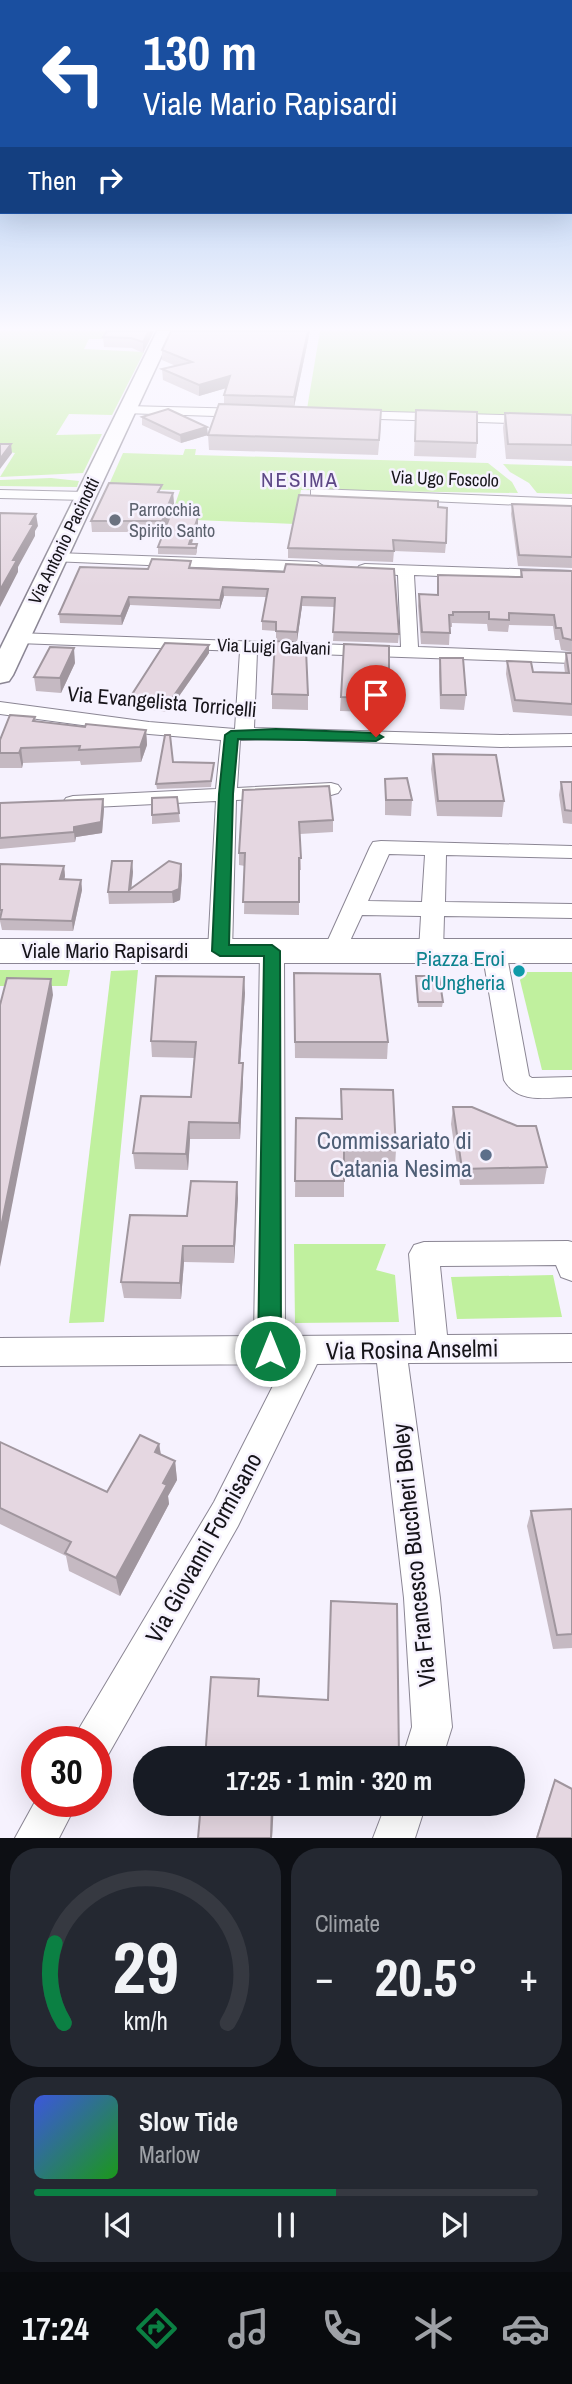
<!DOCTYPE html>
<html lang="en">
<head>
<meta charset="utf-8">
<style>
	body { margin:0; font-family:"Archivo Narrow",sans-serif; background:#242831; color:#f1f3f6; height:100vh; display:flex; flex-direction:column; font-size:26px; white-space:nowrap }
	* { box-sizing:border-box; margin:0 }
	p { font-size:23px; color:#9ea1a6 }
	.icon { flex:none; width:38px; height:38px; fill:none; stroke:currentColor; stroke-width:2; stroke-linecap:round; stroke-linejoin:round }
	.map { position:relative; height:1838px; overflow:hidden }
	.drawer { display:flex; flex-direction:column; gap:10px; padding:10px; background:#0d0f14; flex:1 }
	.drawer>* { flex:none }
	.banner { position:absolute; left:0px; top:0px; width:572px; height:214px; box-shadow:0 7px 28px #0002; background:#1a4fa0; color:#fff; overflow:hidden }
	.speed { position:absolute; left:21px; top:1726px; display:flex; gap:14px; font-size:35px; font-weight:700; text-align:center }
	.speed>* { display:grid; place-content:center; width:91px; height:91px; border-radius:50%; background:#171b24; box-shadow:0 7px 28px #0002; line-height:1 }
	.speed .limit { border:10px solid #d22; background:#fff; color:#111 }
	.pin { position:absolute; display:grid; place-items:center; width:60px; height:60px; color:#fff; margin:-72px -30px; border-radius:50% 50% 50% 0; rotate:-45deg; box-shadow:0 0 7px #0007 }
	.pin .icon { rotate:45deg }
	.me { position:absolute; width:77px; margin:-38px; rotate:0deg; stroke-linejoin:round; filter:drop-shadow(0 0 5px #0008) }
	.turn { display:flex; align-items:center; gap:24px; height:147px; padding:0 28px; font-size:32px }
	.turn .icon { width:91px; height:91px; stroke-width:2.5 }
	.turn b { display:block; font-size:49px; line-height:60px }
	.then { display:flex; align-items:center; height:66px; padding:0 28px; background:#0003; gap:14px; font-size:26px }
	.big { font-size:52px; font-weight:700; line-height:1.1 }
	.drawer .widget { flex:1; display:flex; flex-direction:column; justify-content:center; gap:10px; min-width:0; padding:0 24px; border-radius:28px; background:#242831 }
	.drawer .dial { align-items:center; gap:0 }
	.dial svg { height:182px; overflow:visible; fill:none; stroke:#363941; stroke-width:7; stroke-linecap:round; text-anchor:middle }
	.dial text { fill:#f1f3f6; stroke:none }
	.song { display:flex; align-items:center; gap:21px }
	.cover { width:84px; height:84px; border-radius:10px; background:linear-gradient(135deg,hsl(230 70% 55%),hsl(120 70% 35%)) }
	.played { height:7px; border-radius:4px; background:linear-gradient(90deg,#0b8043 60%,#363941 60%) }
	.keys { display:flex; justify-content:space-around; direction:ltr }
	.heat { display:flex; justify-content:space-between; align-items:center; font-size:38px; direction:ltr }
	.drawer .tiles { flex:1; display:grid; gap:10px; grid-template-columns:1fr 1fr }
	.widget:last-child { grid-column:span 2 }
	.trip { position:absolute; left:133px; top:1746px; width:392px; height:70px; border-radius:35px; background:#171b24; box-shadow:0 7px 28px #0002; font-weight:700; line-height:70px; text-align:center }
	.tabs { display:flex; height:112px; justify-content:space-around; align-items:center; background:#090b0e; color:#9ea1a6 }
	.tabs .icon { width:49px; height:49px }
	.tabs .current { color:#0b8043 }
	.tabs b { font-size:32px; color:#f1f3f6 }
	.map>svg:first-child { display:block }
	.green { fill:#c0f09e }
	.lines { fill:none; stroke-linecap:round; stroke-linejoin:round }
	.minor-casing { stroke:#8b8694; stroke-width:2 }
	.secondary-casing { stroke:#8b8694; stroke-width:3 }
	.primary-casing { stroke:#8b8694; stroke-width:2 }
	.minor { fill:#fff; fill-rule:evenodd }
	.secondary { fill:#fff; fill-rule:evenodd }
	.primary { fill:#fff; fill-rule:evenodd }
	.wall { fill:#c5b9c2 }
	.shaded-wall { fill:#a0969e }
	.building { fill:#e5d7e1; stroke:#a0969e; stroke-width:2 }
	.route { fill:#0b8043; stroke:#07532c; stroke-width:2 }
	.worship-dot { fill:#6b7280; stroke:#f6f2fe; stroke-width:2.5 }
	.culture-dot { fill:#0f9aa8; stroke:#f6f2fe; stroke-width:2.5 }
	.service-dot { fill:#5c6f8a; stroke:#f6f2fe; stroke-width:2.5 }
	.labels { text-anchor:middle; stroke-width:5; stroke-linejoin:round; paint-order:stroke }
	.far-street-label { font-size:18px; fill:#161419; stroke:#f6f2fe }
	.far-worship-label { font-size:18px; fill:#5b616d; stroke:#f6f2fe; text-anchor:start }
	.far-quarter-label { font-size:21px; letter-spacing:2px; fill:#5d4886; stroke:#f6f2fe }
	.street-label { font-size:21px; fill:#161419; stroke:#f6f2fe }
	.culture-label { font-size:21px; fill:#0d838f; stroke:#f6f2fe; text-anchor:end }
	.near-service-label { font-size:24px; fill:#4e5e75; stroke:#f6f2fe; text-anchor:end }
	.near-street-label { font-size:24px; fill:#161419; stroke:#f6f2fe }
</style>
</head>
<body>
<div class="map">
<svg width="572" height="1838" viewBox="0 0 572 1838">
	<rect width="100%" height="100%" fill="#f6f2fe"/>
	<!-- green -->
	<g class="green">
		<polygon points="0,331 116,331 108,339 89,339 84,349 144,352 112,415 69,414 56,435 102,434 83,473 0,477 15,453 4,451 0,446"/>
		<polygon points="320,331 572,331 572,417 307,409"/>
		<polygon points="185,449 196,449 195,455 488,463 512,482 518,493 301,490 295,524 170,519 180,490 107,489 123,453 183,455"/>
		<polygon points="503,464 572,466 572,494 537,493 529,483 510,472"/>
		<polygon points="51,478 79,481 77,487 0,486 0,480"/>
		<polygon points="0,970 70,970 67,986 0,986"/>
		<polygon points="138,970 104,1322 69,1323 111,971"/>
		<polygon points="526,972 572,972 572,1070 542,1070 520,980"/>
		<polygon points="294,1244 386,1244 376,1270 395,1275 399,1322 295,1323"/>
		<polygon points="553,1275 562,1317 457,1319 451,1277"/>
	</g>
	<g class="lines">
		<!-- minor casing -->
		<g class="minor-casing">
			<g id="minor">
				<polygon points="127,406 246,409 252,413 246,417 123,413 121,410"/>
				<polygon points="351,411 572,417 572,425 347,418 347,412"/>
				<polygon points="316,489 572,499 572,507 311,496 311,490"/>
				<polygon points="0,490 86,492 93,496 86,500 0,498"/>
				<polygon points="56,553 317,562 325,567 317,572 51,561 48,558 51,555"/>
				<polygon points="365,564 572,571 572,581 414,575 418,647 572,653 572,663 257,652 254,728 501,735 572,734 572,746 501,747 276,739 240,740 237,788 331,783 338,785 341,789 338,793 331,795 236,800 232,951 228,956 220,959 212,956 208,951 216,801 73,808 66,806 63,802 66,798 73,796 216,789 221,740 149,734 0,714 0,702 149,722 235,729 240,651 17,643 8,638 17,633 401,647 398,575 359,572 357,569 359,566"/>
				<path d="M381,841L572,846V858L446,855L445,902L572,904V918L444,916L443,951L439,956L431,959L423,956L419,951L421,916L362,915L343,956L335,959L327,956L323,951L370,847L373,842ZM389,854L425,855L422,902L368,901Z"/>
				<polygon points="272,943 280,946 284,951 285,1336 416,1335 409,1254 414,1245 424,1242 568,1241 572,1242 572,1281 561,1277 556,1265 440,1266 447,1335 572,1334 572,1362 408,1363 440,1598 452,1727 442,1759 402,1759 412,1727 404,1598 377,1363 317,1364 238,1526 108,1755 96,1760 96,1741 74,1741 80,1727 214,1502 284,1364 0,1366 0,1338 254,1336 260,951 264,946"/>
				<path d="M494,943L502,946L506,951L529,1076L532,1078L572,1077V1097C548,1097 518,1105 504,1080L482,951L486,946Z"/>
				<polygon points="37,1798 37,1801 78,1801 59,1838 15,1838"/>
				<polygon points="386,1804 426,1804 415,1838 373,1838"/>
			</g>
		</g>
		<!-- secondary casing -->
		<g class="secondary-casing">
			<polygon id="secondary" points="157,331 173,331 13,675 9,681 0,683 0,649"/>
		</g>
		<!-- primary casing -->
		<g class="primary-casing">
			<rect id="primary" x="0" y="939" width="572" height="24"/>
		</g>
		<!-- minor -->
		<use href="#minor" class="minor"/>
		<!-- secondary -->
		<use href="#secondary" class="secondary"/>
		<!-- primary -->
		<use href="#primary" class="primary"/>
	</g>
	<!-- wall -->
	<g class="wall">
		<polygon points="107,331 154,331 143,353 132,348 104,347 103,337"/>
		<polygon points="310,331 294,407 381,424 378,455 209,450 208,435 224,404 224,395 226,388 199,396 163,380 162,369 176,366 162,360 162,350"/>
		<polygon points="416,410 477,443 476,458 414,456"/>
		<polygon points="505,413 572,415 572,461 506,459 503,428"/>
		<polygon points="142,417 208,435 181,443 142,425"/>
		<polygon points="162,493 173,493 174,504 163,532 92,532 91,521"/>
		<polygon points="512,504 572,506 572,568 518,566 511,514"/>
		<polygon points="438,507 446,543 445,553 394,551 393,562 288,558 288,548"/>
		<polygon points="198,524 192,544 197,544 197,552 196,555 158,554 158,547"/>
		<polygon points="286,564 399,634 398,643 333,641 335,607 302,606 297,641 276,640 276,631 262,630 262,621 266,597 224,596 220,609 130,605 122,625 60,623 59,614 148,569 192,568 284,572"/>
		<polygon points="521,570 572,571 572,652 561,650 559,640 555,640 553,626 509,625 508,632 488,631 487,624 452,623 452,627 450,627 449,645 421,644 418,606 419,594 437,595 438,575 516,577 520,577"/>
		<polygon points="295,642 295,650 308,695 308,710 272,709 272,694"/>
		<polygon points="344,644 389,669 389,682 375,682 374,712 340,711"/>
		<polygon points="209,645 209,653 168,712 130,707 129,699"/>
		<polygon points="566,653 572,653 572,716 513,712 506,674 507,661 533,672 565,673 564,665"/>
		<polygon points="440,658 466,695 464,710 440,709 439,672"/>
		<polygon points="75,663 61,693 36,691 34,677"/>
		<polygon points="35,717 36,722 85,727 146,730 147,745 141,762 81,765 80,761 23,763 22,768 0,768 0,740"/>
		<polygon points="433,754 504,801 502,817 437,816 431,769"/>
		<polygon points="173,762 214,763 211,787 157,789 156,784"/>
		<polygon points="385,779 412,800 411,816 385,815"/>
		<polygon points="561,782 572,782 572,824 563,823 559,795"/>
		<polygon points="243,790 333,820 333,832 300,834 301,870 299,870 299,915 244,914 245,866 239,865 239,853"/>
		<polygon points="177,797 180,822 152,824 152,815"/>
		<polygon points="103,799 104,809 102,833 76,837 75,842 0,849 0,803"/>
		<polygon points="0,864 64,866 65,876 64,880 81,880 82,890 73,931 2,930 0,921"/>
		<polygon points="181,864 182,875 180,900 173,903 109,904 108,892 133,872 131,888"/>
		<polygon points="294,973 388,1042 387,1059 295,1058"/>
		<polygon points="416,976 443,1002 442,1007 418,1007"/>
		<polygon points="245,993 240,1063 243,1079 240,1139 190,1139 188,1170 135,1169 133,1153 191,1097 194,1058 152,1057 151,1041"/>
		<polygon points="341,1089 396,1150 395,1166 344,1166 344,1197 295,1197 296,1118 341,1119"/>
		<polygon points="453,1107 547,1167 544,1184 460,1185 451,1124"/>
		<polygon points="238,1198 234,1263 184,1262 181,1299 124,1298 121,1282 187,1216"/>
		<polygon points="0,1442 107,1492 159,1444 161,1454 175,1461 177,1480 168,1496 169,1504 120,1596 69,1571 66,1556 0,1524"/>
		<polygon points="572,1509 572,1648 553,1649 527,1526 531,1511"/>
		<polygon points="555,1780 572,1838 536,1838 549,1796"/>
	</g>
	<!-- shaded-wall -->
	<g class="shaded-wall">
		<polygon points="149,331 154,331 143,353 143,342"/>
		<polygon points="308,331 310,331 294,407 294,397"/>
		<polygon points="230,376 230,387 199,396 199,385"/>
		<polygon points="207,427 208,435 181,443 180,435"/>
		<polygon points="11,444 12,453 0,469 0,459"/>
		<polygon points="173,493 174,504 163,532 162,521"/>
		<polygon points="36,514 38,526 35,531 35,536 18,567 18,572 0,607 0,590 30,524"/>
		<polygon points="198,517 198,524 190,548 189,544"/>
		<polygon points="223,587 224,596 220,609 220,600"/>
		<polygon points="129,597 130,605 122,625 121,616"/>
		<polygon points="302,597 302,606 297,641 297,632"/>
		<polygon points="209,645 209,653 168,712 168,704"/>
		<polygon points="74,648 75,663 61,693 60,678"/>
		<polygon points="146,730 147,745 141,762 140,747"/>
		<polygon points="21,748 23,763 22,768 19,753"/>
		<polygon points="103,799 104,809 102,833 76,837 75,842 74,832 74,827"/>
		<polygon points="132,861 133,872 131,892 129,892"/>
		<polygon points="181,864 182,875 180,900 173,903 172,892"/>
		<polygon points="64,866 65,876 62,890 60,879"/>
		<polygon points="81,880 82,890 73,931 72,921"/>
		<polygon points="244,977 245,993 239,1079 239,1063"/>
		<polygon points="51,979 53,995 0,1267 0,1232"/>
		<polygon points="243,1063 243,1079 240,1139 239,1123"/>
		<polygon points="189,1122 190,1139 188,1170 186,1154"/>
		<polygon points="237,1182 238,1198 234,1263 234,1246"/>
		<polygon points="183,1246 184,1262 181,1299 180,1283"/>
		<polygon points="159,1444 162,1463 155,1452"/>
		<polygon points="175,1461 177,1480 168,1496 169,1504 120,1596 116,1578"/>
		<polygon points="272,1804 274,1804 272,1838 271,1838"/>
	</g>
	<!-- building -->
	<g class="building">
		<polygon points="107,331 149,331 143,342 131,338 103,337"/>
		<polygon points="171,331 308,331 294,397 224,395 230,376 199,385 162,369 192,362 162,350"/>
		<polygon points="219,404 381,410 379,440 208,435"/>
		<polygon points="168,409 207,427 180,435 142,417"/>
		<polygon points="416,410 477,412 477,443 415,441"/>
		<polygon points="505,413 572,415 572,445 508,444"/>
		<polygon points="0,444 11,444 0,459"/>
		<polygon points="109,483 162,485 158,492 173,493 162,521 91,521"/>
		<polygon points="299,495 438,501 438,507 447,508 446,543 393,540 394,551 288,548"/>
		<polygon points="512,504 572,506 572,557 519,555"/>
		<polygon points="0,513 36,514 30,524 34,524 13,560 17,560 0,590"/>
		<polygon points="170,516 198,517 189,544 197,544 196,548 158,547"/>
		<polygon points="152,559 191,561 189,568 284,572 286,564 394,569 399,634 333,632 335,598 302,597 297,632 276,631 276,622 262,621 268,589 223,587 220,600 129,597 121,616 59,614 80,567 148,569"/>
		<polygon points="521,570 572,571 572,640 563,638 561,628 556,628 554,615 509,613 509,620 489,619 489,612 453,612 453,615 449,615 450,633 422,632 419,594 438,595 438,575 516,577 522,577"/>
		<polygon points="275,641 295,642 294,650 306,650 308,695 272,694"/>
		<polygon points="165,643 209,645 168,704 129,699"/>
		<polygon points="344,644 389,646 389,669 376,669 375,698 341,697"/>
		<polygon points="50,647 74,648 60,678 34,677"/>
		<polygon points="566,653 572,653 572,704 515,700 507,661 531,662 533,672 569,673"/>
		<polygon points="440,658 463,658 466,695 441,695"/>
		<polygon points="10,715 35,717 33,721 85,727 86,724 146,730 140,747 79,750 80,746 21,748 19,753 0,753 0,740"/>
		<polygon points="165,735 170,735 173,762 214,763 211,781 156,784"/>
		<polygon points="433,754 496,755 504,801 438,801"/>
		<polygon points="407,778 412,800 386,800 385,779"/>
		<polygon points="561,782 572,782 572,811 565,810"/>
		<polygon points="329,786 333,820 299,822 301,858 299,858 299,902 243,902 245,853 239,853 243,790"/>
		<polygon points="177,797 179,813 152,815 152,798"/>
		<polygon points="103,799 101,822 74,827 74,832 0,838 0,803"/>
		<polygon points="112,861 132,861 129,890 169,861 181,864 179,889 172,892 108,892"/>
		<polygon points="0,864 64,866 60,879 81,880 72,921 0,919 2,910 0,910"/>
		<polygon points="294,973 380,974 388,1042 295,1042"/>
		<polygon points="156,976 244,977 239,1063 243,1063 239,1123 189,1122 186,1154 133,1153 141,1096 191,1097 196,1042 151,1041"/>
		<polygon points="416,976 439,976 443,1002 418,1002"/>
		<polygon points="7,978 51,979 0,1232 0,1005"/>
		<polygon points="341,1089 393,1090 396,1150 344,1149 344,1181 295,1181 296,1118 342,1119"/>
		<polygon points="453,1107 472,1107 517,1126 536,1126 547,1167 462,1169"/>
		<polygon points="191,1181 237,1182 234,1246 183,1246 180,1283 121,1282 130,1215 187,1216"/>
		<polygon points="140,1435 159,1444 155,1452 175,1461 163,1483 167,1485 116,1578 65,1553 71,1542 0,1508 0,1442 107,1492"/>
		<polygon points="572,1509 572,1634 557,1635 531,1511"/>
		<polygon points="331,1601 397,1604 399,1759 205,1759 211,1677 259,1679 258,1696 328,1700"/>
		<polygon points="555,1780 572,1789 572,1838 537,1838"/>
		<polygon points="201,1804 272,1804 271,1838 198,1838"/>
	</g>
	<!-- sky -->
	<linearGradient id="sky" x2="0" y2="1"><stop stop-color="#7bacea"/><stop offset="0.56" stop-color="#fbf9ff"/><stop offset="1" stop-color="#fbf9ff" stop-opacity="0"/></linearGradient>
	<rect width="572" height="588" fill="url(#sky)"/>
	<!-- route -->
	<polygon class="route" points="276,729 376,733 383,737 376,741 238,739 233,794 229,945 272,945 280,951 281,1351 277,1358 270,1361 262,1358 258,1351 264,956 220,956 212,951 219,794 225,735 231,731"/>
	<!-- markers -->
	<circle class="worship-dot" cx="115" cy="520" r="7"/>
	<circle class="culture-dot" cx="519" cy="971" r="7"/>
	<circle class="service-dot" cx="486" cy="1155" r="7"/>
	<g class="labels">
		<!-- far-street labels -->
		<g class="far-street-label">
			<text transform="translate(445 479) rotate(2)" y="6">Via Ugo Foscolo</text>
			<text transform="translate(64 541) rotate(-64)" y="6">Via Antonio Pacinotti</text>
			<text transform="translate(274 647) rotate(2)" y="6">Via Luigi Galvani</text>
		</g>
		<!-- far-worship labels -->
		<g class="far-worship-label">
			<text x="129" y="516">Parrocchia<tspan x="129" dy="21">Spirito Santo</tspan></text>
		</g>
		<!-- far-quarter labels -->
		<g class="far-quarter-label">
			<text x="300" y="487">NESIMA</text>
		</g>
		<!-- street labels -->
		<g class="street-label">
			<text transform="translate(162 702) rotate(5)" y="7">Via Evangelista Torricelli</text>
			<text x="105" y="958">Viale Mario Rapisardi</text>
		</g>
		<!-- culture labels -->
		<g class="culture-label">
			<text x="505" y="966">Piazza Eroi<tspan x="505" dy="24">d'Ungheria</tspan></text>
		</g>
		<!-- near-service labels -->
		<g class="near-service-label">
			<text x="472" y="1149">Commissariato di<tspan x="472" dy="28">Catania Nesima</tspan></text>
		</g>
		<!-- near-street labels -->
		<g class="near-street-label">
			<text transform="translate(412 1350) rotate(-1)" y="8">Via Rosina Anselmi</text>
			<text transform="translate(204 1548) rotate(-61)" y="8">Via Giovanni Formisano</text>
			<text transform="translate(414 1555) rotate(-96)" y="8">Via Francesco Buccheri Boley</text>
		</g>
	</g>
</svg>
<div class="speed"><div class="limit">30</div></div>
<div class="pin" style="left:376px;top:737px;background:#d93025"><svg class="icon" aria-label="arrive" viewBox="0 0 24 24"><path d="M6 21V4h12l-3 4 3 4H6"/></svg></div>
<svg class="me" style="left:270px;top:1351px" viewBox="-20 -20 40 40"><circle r="17" fill="#0b8043" stroke="#fff" stroke-width="3"/><path d="M0-11L8 9 0 5-8 9z" fill="#fff"/></svg>
<div class="trip">17:25 · 1 min · 320 m</div>
<div class="banner">
<div class="turn"><svg class="icon" aria-label="left" viewBox="0 0 24 24"><path d="M17 20v-9H6M10 6l-5 5 5 5"/></svg><div><b>130 m</b>Viale Mario Rapisardi</div></div>
<div class="then">Then<svg class="icon" aria-label="right" viewBox="0 0 24 24"><path d="M7 20v-9h11M14 6l5 5-5 5"/></svg></div>
</div>
</div>
<section class="drawer">
<div class="tiles">
<div class="widget dial"><svg viewBox="0 0 100 80">
<path d="M14 69A42 42 0 1 1 86 69"/>
<path d="M14 69A42 42 0 0 1 10 34" stroke="#0b8043"/>
<text x="50" y="56" font-size="32" font-weight="700">29</text>
<text x="50" y="72" font-size="11">km/h</text>
</svg></div>
<div class="widget"><p>Climate</p>
<div class="heat"><a>−</a><b class="big">20.5°</b><a>+</a></div>
</div>
<div class="widget">
<div class="song"><i class="cover"></i><div><b>Slow Tide</b><p>Marlow</p></div></div>
<div class="played"></div>
<div class="keys"><svg class="icon" aria-label="previous" viewBox="0 0 24 24"><path d="M18 5L8 12l10 7zM5 5v14"/></svg><svg class="icon" aria-label="pause" viewBox="0 0 24 24"><path d="M8 5v14M16 5v14"/></svg><svg class="icon" aria-label="next" viewBox="0 0 24 24"><path d="M6 5l10 7-10 7zM19 5v14"/></svg></div>
</div>
</div>
</section>
<nav class="tabs">
<b>17:24</b>
<svg class="icon current" aria-label="directions" viewBox="0 0 24 24"><path d="M12 3l9 9-9 9-9-9zM9 14v-3h6M13 9l2 2-2 2"/></svg>
<svg class="icon" aria-label="music" viewBox="0 0 24 24"><path d="M9 18V5l10-2v13"/><circle cx="6" cy="18" r="3"/><circle cx="16" cy="16" r="3"/></svg>
<svg class="icon" aria-label="phone" viewBox="0 0 24 24"><path d="M5 4h4l2 5-3 2q2 4 5 5l2-3 5 2v4C11 20 4 13 5 4z"/></svg>
<svg class="icon" aria-label="climate" viewBox="0 0 24 24"><path d="M12 3v18M4 7l16 10M4 17L20 7"/></svg>
<svg class="icon" aria-label="car" viewBox="0 0 24 24"><path d="M5 17H2v-5l4-1 3-4h7l3 4 3 1v5h-3M9 17h6M6 11h13"/><circle cx="7" cy="17" r="2"/><circle cx="17" cy="17" r="2"/></svg>
</nav>
</body>
</html>
